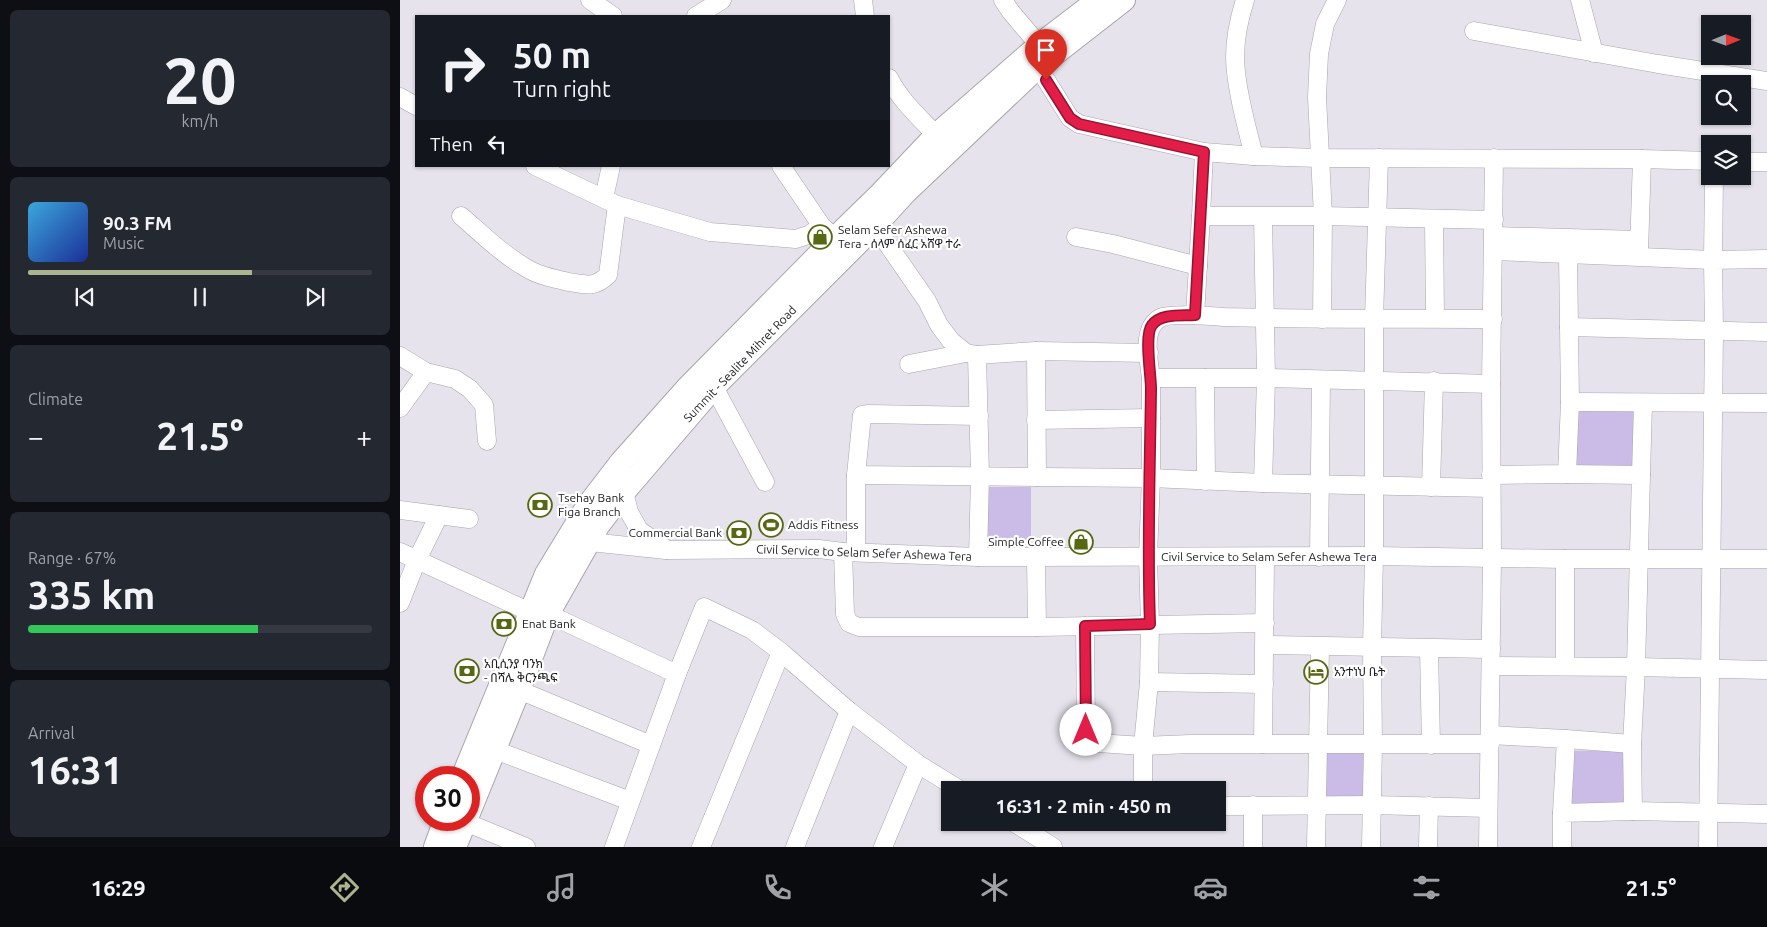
<!DOCTYPE html>
<html lang="en">
<head>
<meta charset="utf-8">
<style>
	body { margin:0; font-family:Ubuntu,"Noto Sans Ethiopic",sans-serif; background:#242831; color:#f1f3f6; height:100vh; display:flex; flex-direction:column; font-size:19px; white-space:nowrap }
	* { box-sizing:border-box; margin:0 }
	p { font-size:16px; color:#9ea1a6 }
	.icon { flex:none; width:28px; height:28px; fill:none; stroke:currentColor; stroke-width:2; stroke-linecap:round; stroke-linejoin:round }
	.map { position:relative; flex:1; overflow:hidden }
	.sheet { display:flex; flex-direction:column; gap:10px; padding:10px; background:#0d0f14; width:400px }
	.sheet>* { flex:none }
	.hud { position:absolute; left:15px; top:15px; width:475px; height:152px; border-radius:0px; box-shadow:0 1px 4px #0004; background:#171b24; color:#f1f3f6; overflow:hidden }
	.needle { width:32px; rotate:89deg }
	.buttons { position:absolute; left:1301px; top:15px; display:grid; gap:10px }
	.buttons a { display:grid; place-items:center; width:50px; height:50px; border-radius:0px; background:#171b24; box-shadow:0 1px 4px #0004; font-size:25px }
	.speed { position:absolute; left:15px; top:766px; display:flex; gap:10px; font-size:25px; font-weight:700; text-align:center }
	.speed>* { display:grid; place-content:center; width:65px; height:65px; border-radius:50%; background:#171b24; box-shadow:0 1px 4px #0004; line-height:1 }
	.speed .limit { border:8px solid #d22; background:#fff; color:#111 }
	.pin { position:absolute; display:grid; place-items:center; width:42px; height:42px; color:#fff; margin:-51px -21px; border-radius:50% 50% 50% 0; rotate:-45deg; box-shadow:0 0 5px #0007 }
	.pin .icon { rotate:45deg }
	.me { position:absolute; width:55px; margin:-28px; rotate:0deg; stroke-linejoin:round; filter:drop-shadow(0 0 4px #0008) }
	.turn { display:flex; align-items:center; gap:18px; height:105px; padding:0 15px; font-size:22px }
	.turn .icon { width:65px; height:65px; stroke-width:2.5 }
	.turn b { display:block; font-size:35px; line-height:42px }
	.then { display:flex; align-items:center; height:48px; padding:0 15px; background:#0003; gap:10px; font-size:19px }
	.big { font-size:38px; font-weight:700; line-height:1.1 }
	.sheet .card { flex:1; display:flex; flex-direction:column; justify-content:center; gap:8px; min-width:0; padding:0 18px; border-radius:8px; background:#242831 }
	.sheet .dial { align-items:center; gap:0 }
	.dial b { font-size:65px; line-height:1 }
	.song { display:flex; align-items:center; gap:15px }
	.cover { width:60px; height:60px; border-radius:8px; background:linear-gradient(135deg,hsl(200 70% 55%),hsl(230 70% 35%)) }
	.played { height:5px; border-radius:2px; background:linear-gradient(90deg,#acb48f 65%,#363941 65%) }
	.keys { display:flex; justify-content:space-around; direction:ltr }
	.heat { display:flex; justify-content:space-between; align-items:center; font-size:28px; direction:ltr }
	.charge { height:8px; border-radius:4px; background:linear-gradient(90deg,#34c759 67%,#363941 0) }
	.trip { position:absolute; left:541px; top:781px; width:285px; height:50px; border-radius:0px; background:#171b24; box-shadow:0 1px 4px #0004; font-weight:700; line-height:50px; text-align:center }
	.menu { display:flex; height:80px; justify-content:space-around; align-items:center; background:#090b0e; color:#9ea1a6 }
	.menu .icon { width:35px; height:35px }
	.menu .active { color:#acb48f }
	.menu b { font-size:22px; color:#f1f3f6 }
	main { display:flex; flex:1; min-height:0 }
	.map>svg:first-child { display:block }
	.green { fill:#cabce6 }
	.lines { fill:none; stroke-linecap:round; stroke-linejoin:round }
	.minor-casing { stroke:#a8a5ad; stroke-width:19 }
	.major-casing { stroke:#a8a5ad; stroke-width:24 }
	.minor { stroke:#fff; stroke-width:18 }
	.major { stroke:#fff; stroke-width:22 }
	.route-casing { stroke:#92132f; stroke-width:12 }
	.route { stroke:#e11d48; stroke-width:9 }
	.labels { text-anchor:middle; stroke-width:4.5; stroke-linejoin:round; paint-order:stroke }
	.poi-label { font-size:12px; fill:#1d1c1f; stroke:#fff; text-anchor:start }
	.street-label { font-size:12px; fill:#1d1c1f; stroke:#fff }
</style>
</head>
<body>
<main>
<section class="sheet">
<div class="card dial"><b>20</b><p>km/h</p></div>
<div class="card">
<div class="song"><i class="cover"></i><div><b>90.3 FM</b><p>Music</p></div></div>
<div class="played"></div>
<div class="keys"><svg class="icon" aria-label="previous" viewBox="0 0 24 24"><path d="M18 5L8 12l10 7zM5 5v14"/></svg><svg class="icon" aria-label="pause" viewBox="0 0 24 24"><path d="M8 5v14M16 5v14"/></svg><svg class="icon" aria-label="next" viewBox="0 0 24 24"><path d="M6 5l10 7-10 7zM19 5v14"/></svg></div>
</div>
<div class="card"><p>Climate</p>
<div class="heat"><a>−</a><b class="big">21.5°</b><a>+</a></div>
</div>
<div class="card"><p>Range · 67%</p><b class="big">335 km</b><div class="charge"></div></div>
<div class="card"><p>Arrival</p><b class="big">16:31</b></div>
</section>
<div class="map">
<svg width="1367" height="847" viewBox="0 0 1367 847">
	<rect width="100%" height="100%" fill="#e6e3ec"/>
	<!-- green -->
	<g class="green">
		<polygon points="1175,409 1241,409 1238,478 1172,478"/>
		<polygon points="584,487 631,487 631,540 583,540"/>
		<polygon points="1226,750 1227,807 1167,807 1165,751"/>
		<polygon points="921,752 969,753 970,803 921,804"/>
	</g>
	<g class="lines">
		<!-- minor casing -->
		<g class="minor-casing">
			<g id="minor">
				<polyline points="190,0 213,16"/>
				<polyline points="463,0 465,16"/>
				<polyline points="603,0 611,12 639,45"/>
				<path d="M845,0C838,22 833,49 836,72C839,101 847,128 854,156"/>
				<polyline points="1180,0 1194,53"/>
				<polyline points="296,16 322,0"/>
				<polyline points="1074,31 1258,64 1367,81"/>
				<polyline points="638,67 670,118 679,124 804,152 854,156 919,158 1242,159 1310,161"/>
				<path d="M489,78C500,100 519,117 536,135"/>
				<polyline points="0,97 16,106"/>
				<polyline points="1342,162 1367,162"/>
				<polyline points="135,166 217,205 310,232 396,239 411,234 421,225"/>
				<polyline points="381,166 421,225 429,233"/>
				<polyline points="204,198 211,166"/>
				<path d="M61,216C82,234 103,255 128,269C140,276 155,279 169,282C186,285 195,288 208,275L217,205"/>
				<polyline points="801,216 804,152"/>
				<polyline points="863,217 866,378 863,483"/>
				<polyline points="1034,219 1035,318"/>
				<polyline points="475,226 527,301 539,325 551,341 566,353 577,355"/>
				<polyline points="1094,236 1239,240"/>
				<polyline points="676,237 713,244 798,266"/>
				<polyline points="1094,251 1313,260 1314,176"/>
				<polyline points="1239,251 1242,159"/>
				<polyline points="1168,254 1169,327 1367,332"/>
				<polyline points="795,315 801,216 923,216 1094,220"/>
				<polyline points="922,319 923,216 917,97 919,54 925,24 937,0"/>
				<polyline points="636,351 637,477"/>
				<polyline points="0,356 26,372 55,379 70,389 84,405 87,441"/>
				<polyline points="509,364 566,353"/>
				<path d="M751,378C749,360 741,329 760,318C770,313 811,316 824,317C914,320 1003,318 1093,319"/>
				<polyline points="805,378 806,481"/>
				<polyline points="314,387 365,482"/>
				<polyline points="1170,402 1367,403"/>
				<polyline points="0,408 26,372"/>
				<polyline points="579,416 469,414 462,415 456,475 751,478 863,483 1091,488"/>
				<polyline points="636,420 751,418"/>
				<polyline points="1091,475 1167,474 1170,402 1169,327"/>
				<polyline points="1241,475 1243,403"/>
				<polyline points="1031,487 1034,381"/>
				<polyline points="224,492 229,512 239,530 267,550 419,549 443,552 578,557 974,556 1165,559 1367,559"/>
				<polyline points="0,510 69,519"/>
				<polyline points="190,542 266,550"/>
				<polyline points="0,552 130,612"/>
				<polyline points="443,552 445,614 449,623 459,627 637,627 865,623"/>
				<polyline points="456,552 456,475"/>
				<polyline points="578,557 580,476 577,355 636,351 749,353"/>
				<polyline points="636,557 637,627"/>
				<polyline points="919,557 921,380"/>
				<polyline points="1165,559 1165,666"/>
				<polyline points="0,603 17,560 39,515"/>
				<polyline points="148,614 277,674"/>
				<polyline points="685,626 686,730 690,738 698,743 743,746 790,744 1090,744"/>
				<polyline points="865,645 1091,649"/>
				<polyline points="1029,649 1031,745"/>
				<polyline points="381,652 449,711 518,764 560,790"/>
				<polyline points="1091,666 1236,667 1241,475 1167,474"/>
				<polyline points="1367,670 1236,667 1232,744 1233,811 1367,814"/>
				<polyline points="749,682 864,684"/>
				<polyline points="119,690 251,745"/>
				<polyline points="1090,735 1166,739 1162,813"/>
				<polyline points="1166,739 1232,744"/>
				<polyline points="863,744 865,557"/>
				<polyline points="95,750 230,801"/>
				<polyline points="743,790 743,746 749,682 750,624 748,557 751,478 751,378 866,378 1091,384"/>
				<polyline points="818,806 973,805 1088,808"/>
				<polyline points="65,822 126,847"/>
				<polyline points="613,822 653,847"/>
				<polyline points="214,847 277,674 304,607 352,630 381,652 301,847"/>
				<polyline points="395,847 449,711"/>
				<polyline points="483,847 518,764"/>
				<polyline points="853,847 853,805"/>
				<polyline points="916,847 920,647"/>
				<polyline points="971,847 973,744 972,648 974,556 974,319 979,158"/>
				<polyline points="1028,847 1029,806"/>
				<polyline points="1088,847 1092,558 1091,384 1094,158"/>
				<polyline points="1162,847 1162,813 1233,811"/>
				<polyline points="1308,847 1314,331 1313,260 1367,259"/>
			</g>
		</g>
		<!-- major casing -->
		<g class="major-casing">
			<g id="major">
				<polyline points="62,778 146,574 188,505 221,462 287,388 435,238 480,194 536,135 639,45 698,0"/>
				<polyline points="69,813 119,690 148,614 198,526 224,492 314,387 475,226 505,193 638,67 724,0"/>
				<polyline points="35,847 45,820"/>
				<polyline points="55,847 66,820"/>
			</g>
		</g>
		<!-- minor -->
		<use href="#minor" class="minor"/>
		<!-- major -->
		<use href="#major" class="major"/>
	</g>
	<g class="lines">
		<!-- route casing -->
		<g class="route-casing">
			<path id="route" d="M646,80L670,118L679,124L804,152L795,315C782,316 761,313 752,325C744,335 751,374 751,389C750,467 747,546 750,624L685,626L686,730"/>
		</g>
		<!-- route -->
		<use href="#route" class="route"/>
	</g>
	<!-- icons -->
	<defs>
		<g id="shop-ring" transform="scale(1.25)"><circle r="9.5" fill="#fff" stroke="#576812" stroke-width="1.5"/><path d="M-5-2.5h2.3a2.7 3.5 0 0 1 5.4 0H5L5.5 6h-11ZM-1.5-2.5h3a1.5 2.3 0 0 0-3 0Z" fill="#576812"/></g>
		<g id="bank-ring" transform="scale(1.25)"><circle r="9.5" fill="#fff" stroke="#576812" stroke-width="1.5"/><path d="M-6-4H6V4H-6ZM0-2.3a2.3 2.3 0 1 0 0 4.6a2.3 2.3 0 1 0 0-4.6Z" fill="#576812"/></g>
		<g id="stadium-ring" transform="scale(1.25)"><circle r="9.5" fill="#fff" stroke="#576812" stroke-width="1.5"/><path d="M0-5a6.5 5 0 1 0 0 10a6.5 5 0 1 0 0-10ZM-3.5-1.8h7v3.6h-7Z" fill="#576812"/></g>
		<g id="hotel-ring" transform="scale(1.25)"><circle r="9.5" fill="#fff" stroke="#576812" stroke-width="1.5"/><path d="M-6-4.5h1.5V1H6V5H4.5V3h-9V5H-6ZM-4 0a1.8 1.8 0 1 1 3.6 0ZM.5 0V-2.5h3Q6-2.5 6 0Z" fill="#576812"/></g>
	</defs>
	<g fill-rule="evenodd">
		<use href="#shop-ring" x="420" y="237"/>
		<use href="#bank-ring" x="140" y="505"/>
		<use href="#stadium-ring" x="371" y="525"/>
		<use href="#bank-ring" x="339" y="533"/>
		<use href="#shop-ring" x="681" y="542"/>
		<use href="#bank-ring" x="104" y="624"/>
		<use href="#bank-ring" x="67" y="671"/>
		<use href="#hotel-ring" x="916" y="672"/>
	</g>
	<g class="labels">
		<!-- poi labels -->
		<g class="poi-label">
			<text x="438" y="234">Selam Sefer Ashewa<tspan x="438" dy="14">Tera - ሰላም ሰፈር አሸዋ ተራ</tspan></text>
			<text x="158" y="502">Tsehay Bank<tspan x="158" dy="14">Figa Branch</tspan></text>
			<text x="388" y="529">Addis Fitness</text>
			<text x="322" y="537" text-anchor="end">Commercial Bank</text>
			<text x="664" y="546" text-anchor="end">Simple Coffee</text>
			<text x="122" y="628">Enat Bank</text>
			<text x="84" y="668">አቢሲንያ ባንክ<tspan x="84" dy="14">- በሻሌ ቅርንጫፍ</tspan></text>
			<text x="934" y="676">አንተነህ ቤት</text>
		</g>
		<!-- street labels -->
		<g class="street-label">
			<text transform="translate(340 364) rotate(-46)" y="4">Summit - Sealite Mihret Road</text>
			<text transform="translate(464 553) rotate(2)" y="4">Civil Service to Selam Sefer Ashewa Tera</text>
			<text x="869" y="561">Civil Service to Selam Sefer Ashewa Tera</text>
		</g>
	</g>
</svg>
<div class="buttons">
<a><svg class="needle" viewBox="-14 -14 28 28"><path d="M0-13l5 13h-10z" fill="#e53935"/><path d="M0 13l5-13h-10z" fill="#9ea1a6"/></svg></a>
<a><svg class="icon" aria-label="search" viewBox="0 0 24 24"><circle cx="10" cy="10" r="6"/><path d="M15 15l6 6"/></svg></a>
<a><svg class="icon" aria-label="layers" viewBox="0 0 24 24"><path d="M12 4l9 5-9 5-9-5zM3 14l9 5 9-5"/></svg></a>
</div>
<div class="speed"><div class="limit">30</div></div>
<div class="pin" style="left:646px;top:80px;background:#d93025"><svg class="icon" aria-label="arrive" viewBox="0 0 24 24"><path d="M6 21V4h12l-3 4 3 4H6"/></svg></div>
<svg class="me" style="left:686px;top:730px" viewBox="-20 -20 40 40"><circle r="19" fill="#fff"/><path d="M0-13L10 11 0 6-10 11z" fill="#e11d48"/></svg>
<div class="trip">16:31 · 2 min · 450 m</div>
<div class="hud">
<div class="turn"><svg class="icon" aria-label="right" viewBox="0 0 24 24"><path d="M7 20v-9h11M14 6l5 5-5 5"/></svg><div><b>50 m</b>Turn right</div></div>
<div class="then">Then<svg class="icon" aria-label="left" viewBox="0 0 24 24"><path d="M17 20v-9H6M10 6l-5 5 5 5"/></svg></div>
</div>
</div>
</main>
<nav class="menu">
<b>16:29</b>
<svg class="icon active" aria-label="directions" viewBox="0 0 24 24"><path d="M12 3l9 9-9 9-9-9zM9 14v-3h6M13 9l2 2-2 2"/></svg>
<svg class="icon" aria-label="music" viewBox="0 0 24 24"><path d="M9 18V5l10-2v13"/><circle cx="6" cy="18" r="3"/><circle cx="16" cy="16" r="3"/></svg>
<svg class="icon" aria-label="phone" viewBox="0 0 24 24"><path d="M5 4h4l2 5-3 2q2 4 5 5l2-3 5 2v4C11 20 4 13 5 4z"/></svg>
<svg class="icon" aria-label="climate" viewBox="0 0 24 24"><path d="M12 3v18M4 7l16 10M4 17L20 7"/></svg>
<svg class="icon" aria-label="car" viewBox="0 0 24 24"><path d="M5 17H2v-5l4-1 3-4h7l3 4 3 1v5h-3M9 17h6M6 11h13"/><circle cx="7" cy="17" r="2"/><circle cx="17" cy="17" r="2"/></svg>
<svg class="icon" aria-label="filters" viewBox="0 0 24 24"><path d="M4 7h16M4 17h16"/><circle cx="9" cy="7" r="2"/><circle cx="15" cy="17" r="2"/></svg>
<b>21.5°</b>
</nav>
</body>
</html>
